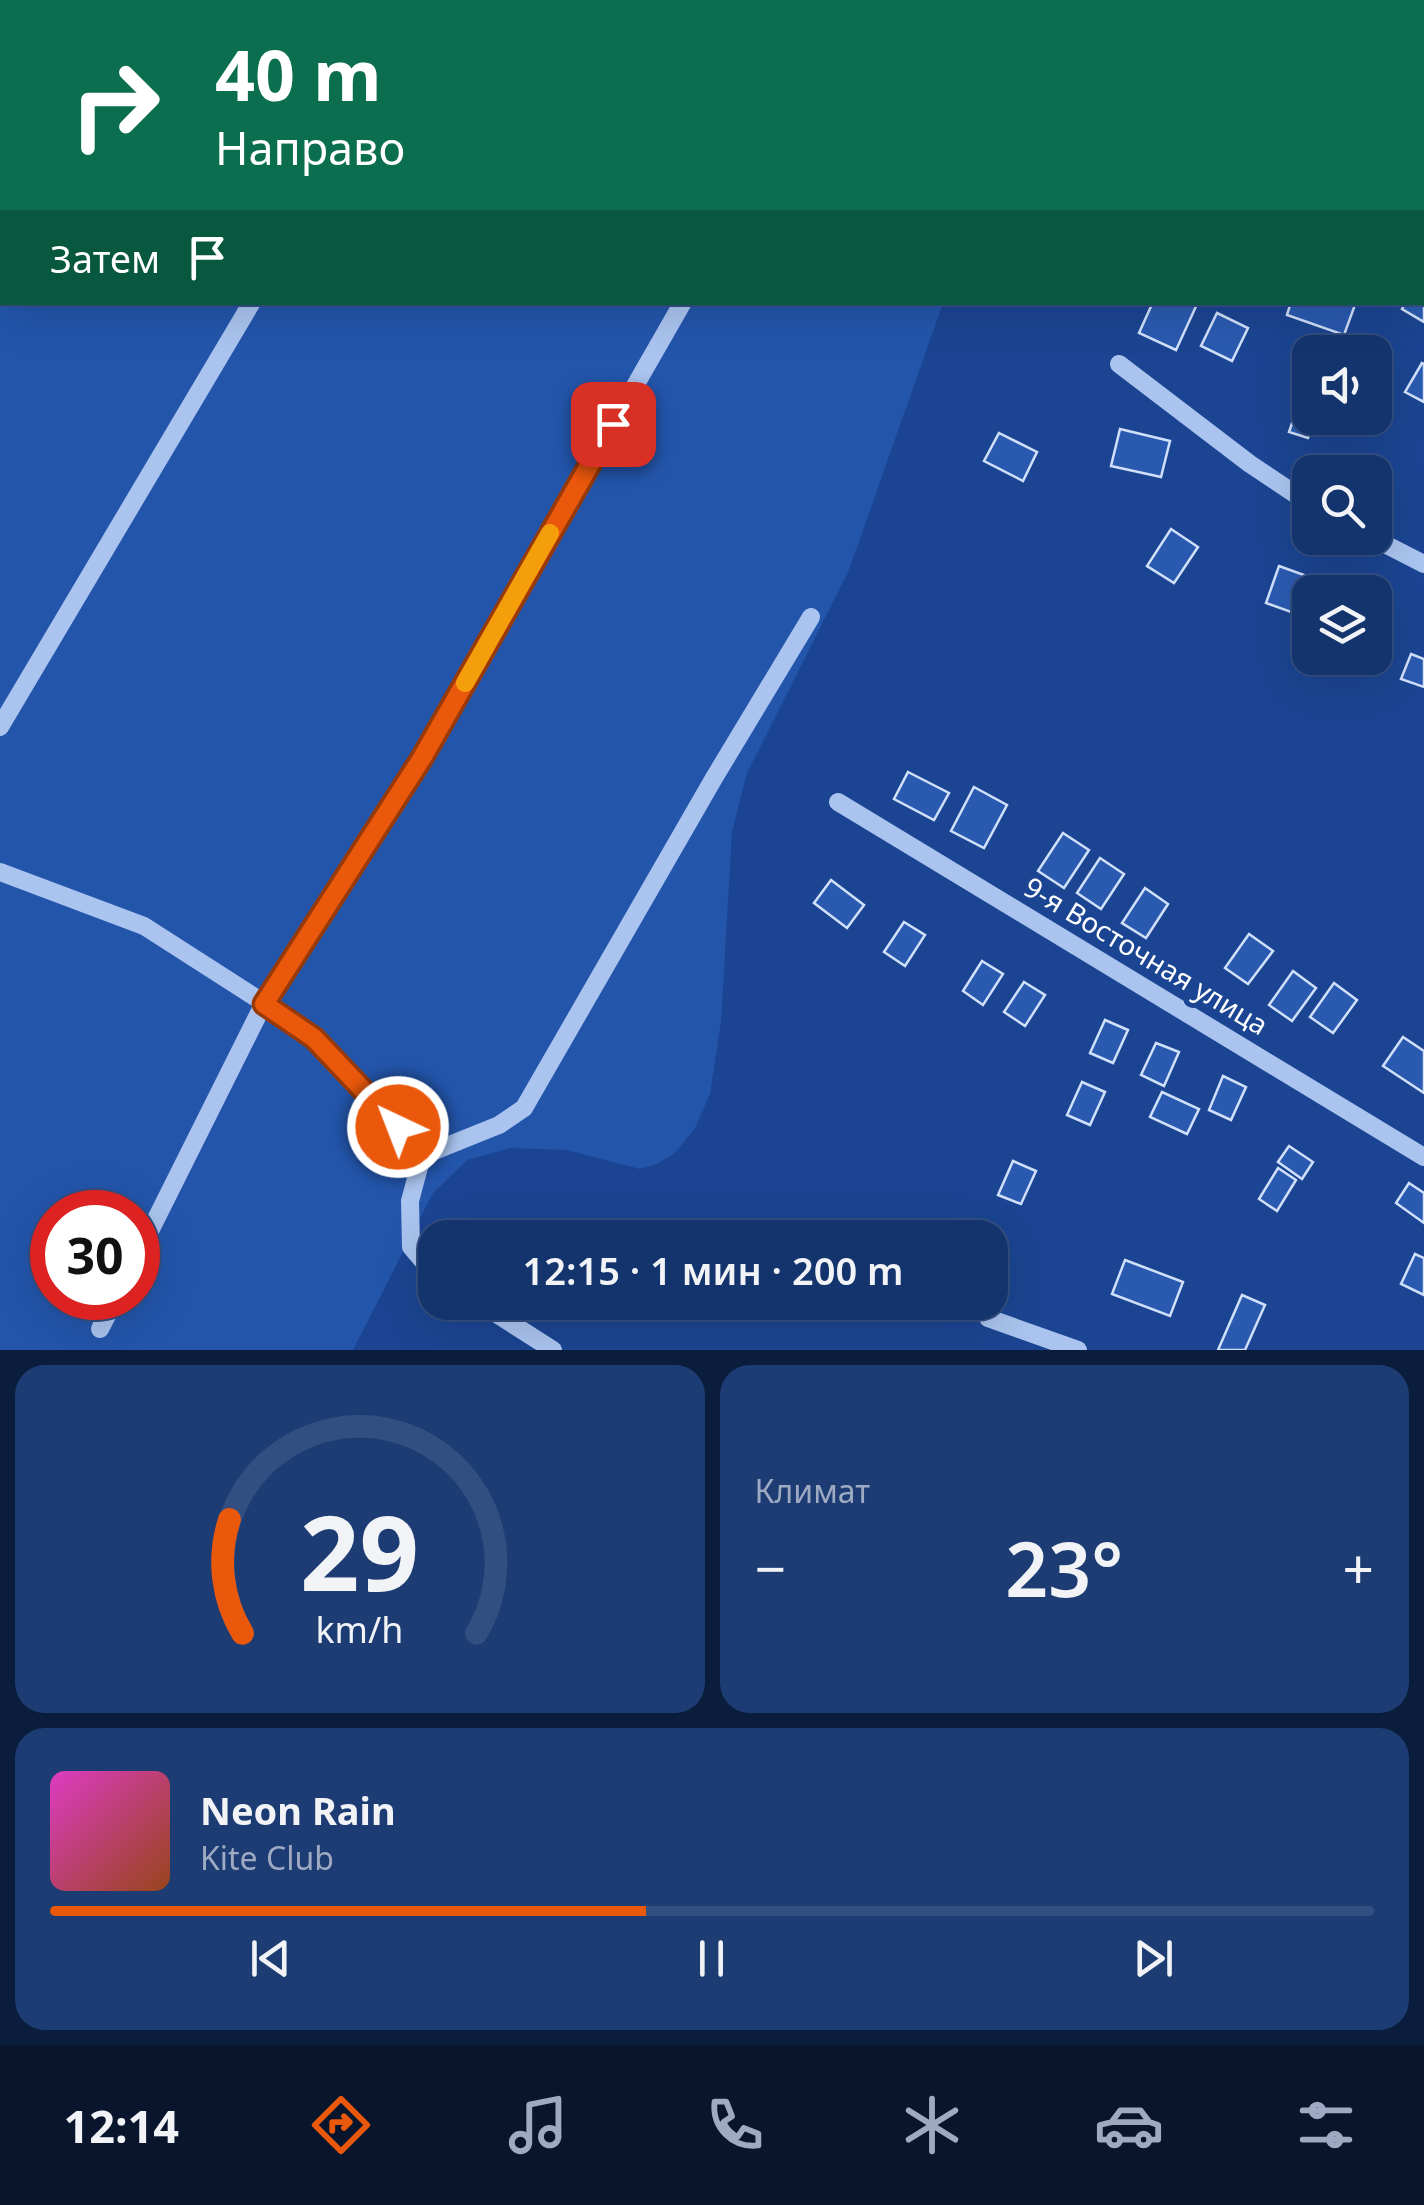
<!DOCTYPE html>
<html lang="ru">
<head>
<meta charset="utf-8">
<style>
	body { margin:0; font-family:"Noto Sans",sans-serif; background:#1d3c73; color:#f1f3f6; height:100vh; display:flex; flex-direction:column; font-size:38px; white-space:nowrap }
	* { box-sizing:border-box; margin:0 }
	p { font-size:32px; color:#9daac2 }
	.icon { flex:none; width:55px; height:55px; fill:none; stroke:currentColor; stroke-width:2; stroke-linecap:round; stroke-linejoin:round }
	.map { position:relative; height:1350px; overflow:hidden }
	.side { display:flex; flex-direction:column; gap:15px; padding:15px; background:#0b1d3c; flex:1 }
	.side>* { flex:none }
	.guide { position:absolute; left:0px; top:0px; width:1425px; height:305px; box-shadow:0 10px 40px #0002,0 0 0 2px #334f81; background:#0b6e4f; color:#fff; overflow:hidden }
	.tools { position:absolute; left:1292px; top:335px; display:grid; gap:20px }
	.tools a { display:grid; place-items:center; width:100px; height:100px; border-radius:20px; background:#14346e; box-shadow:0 10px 40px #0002,0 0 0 2px #334f81; font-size:50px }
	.speed { position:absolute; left:30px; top:1190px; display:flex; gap:20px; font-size:50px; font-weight:700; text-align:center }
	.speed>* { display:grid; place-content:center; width:130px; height:130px; border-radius:50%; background:#14346e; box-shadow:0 10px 40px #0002,0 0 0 2px #334f81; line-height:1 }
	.speed .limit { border:15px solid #d22; background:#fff; color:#111 }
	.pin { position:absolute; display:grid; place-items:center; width:85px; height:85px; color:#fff; margin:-42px; border-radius:20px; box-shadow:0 5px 15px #0006 }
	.me { position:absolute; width:110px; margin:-55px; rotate:317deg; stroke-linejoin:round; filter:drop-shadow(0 0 8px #0008) }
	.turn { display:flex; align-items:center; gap:35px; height:210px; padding:0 50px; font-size:45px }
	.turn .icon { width:130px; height:130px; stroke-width:2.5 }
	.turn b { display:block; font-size:70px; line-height:85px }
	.then { display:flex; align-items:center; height:95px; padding:0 50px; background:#0003; gap:20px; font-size:38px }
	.big { font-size:75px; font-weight:600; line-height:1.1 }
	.side .card { flex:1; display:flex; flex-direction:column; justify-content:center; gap:15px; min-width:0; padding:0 35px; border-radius:30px; background:#1d3c73 }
	.side .dial { align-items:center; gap:0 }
	.dial svg { height:260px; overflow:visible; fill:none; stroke:#334f81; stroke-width:7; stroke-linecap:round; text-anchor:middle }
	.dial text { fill:#f1f3f6; stroke:none }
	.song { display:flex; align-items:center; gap:30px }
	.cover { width:120px; height:120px; border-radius:15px; background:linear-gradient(135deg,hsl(310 70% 55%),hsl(20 70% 35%)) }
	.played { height:10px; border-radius:5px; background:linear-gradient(90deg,#ea580c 45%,#334f81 45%) }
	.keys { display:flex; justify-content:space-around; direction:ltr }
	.heat { display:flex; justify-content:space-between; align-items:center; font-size:55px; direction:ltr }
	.side .tiles { flex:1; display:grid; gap:15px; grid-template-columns:1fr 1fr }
	.card:last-child { grid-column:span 2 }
	.trip { position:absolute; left:418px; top:1220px; width:590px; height:100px; border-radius:30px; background:#14346e; box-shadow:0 10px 40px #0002,0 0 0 2px #334f81; font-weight:600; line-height:100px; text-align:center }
	.dock { display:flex; height:160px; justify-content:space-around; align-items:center; background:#08152c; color:#9daac2 }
	.dock .icon { width:70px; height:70px }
	.dock .on { color:#ea580c }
	.dock b { font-size:45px; color:#f1f3f6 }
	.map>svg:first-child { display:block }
	.green { fill:#2355ab; fill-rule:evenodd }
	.building { fill:#2a5ab0; stroke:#d1e0fa; stroke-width:2.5 }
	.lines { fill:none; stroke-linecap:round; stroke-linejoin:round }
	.minor { stroke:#aac4ef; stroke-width:18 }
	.route-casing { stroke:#983908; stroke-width:25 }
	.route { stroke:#ea580c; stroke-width:18 }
	.slow { stroke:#f59e0b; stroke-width:18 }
	.labels { text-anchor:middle; stroke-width:10; stroke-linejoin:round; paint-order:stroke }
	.street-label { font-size:28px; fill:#fff; stroke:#1b4592 }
</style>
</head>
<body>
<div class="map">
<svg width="1424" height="1350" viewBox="0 0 1424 1350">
	<rect width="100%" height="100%" fill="#1b4592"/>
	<!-- green -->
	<path class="green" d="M0,0H1050L1049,2H2V302L943,303L849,570L747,773L732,832L721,1021L710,1094L695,1128L675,1153L657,1164L640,1169L567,1150L511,1148L467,1160L433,1193L353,1350H0ZM52,1212H138V1298H52Z"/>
	<!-- building -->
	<g class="building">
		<polygon points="1422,292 1424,293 1424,322 1402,309 1406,302 1422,302"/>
		<polygon points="1153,302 1198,302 1176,350 1139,333"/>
		<polygon points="1291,302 1356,302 1344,335 1287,315"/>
		<polygon points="1217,313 1248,328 1232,361 1201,346"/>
		<polygon points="1306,363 1310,365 1310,393 1297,388"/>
		<polygon points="1422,363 1424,364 1424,402 1405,392"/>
		<polygon points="1300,400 1310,404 1310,418 1315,418 1308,438 1289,432"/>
		<polygon points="1120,429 1170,441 1161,477 1111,466"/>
		<polygon points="999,433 1037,452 1023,481 984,461"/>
		<polygon points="1171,529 1198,547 1174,583 1147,566"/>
		<polygon points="1279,566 1304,575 1291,612 1266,603"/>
		<polygon points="1375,611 1388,616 1378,640 1375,639"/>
		<polygon points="1411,654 1424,659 1424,687 1401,679"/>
		<polygon points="908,772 949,793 934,820 894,799"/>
		<polygon points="974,787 1007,805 984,848 951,831"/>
		<polygon points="1063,833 1089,850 1064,888 1038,871"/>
		<polygon points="1100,858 1124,874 1101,909 1077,893"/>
		<polygon points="831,880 864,905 847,928 814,903"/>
		<polygon points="1145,888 1168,904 1146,938 1122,923"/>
		<polygon points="904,922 925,935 905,966 884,952"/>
		<polygon points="1249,934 1273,951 1248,984 1225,968"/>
		<polygon points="982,961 1003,974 983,1005 963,991"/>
		<polygon points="1293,971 1316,988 1292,1021 1269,1005"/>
		<polygon points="1024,982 1045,995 1025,1026 1004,1012"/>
		<polygon points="1334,983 1357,1000 1333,1033 1310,1017"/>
		<polygon points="1105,1020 1128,1030 1113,1063 1090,1053"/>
		<polygon points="1403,1037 1424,1051 1424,1093 1383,1066"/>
		<polygon points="1156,1043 1179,1052 1164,1086 1141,1075"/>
		<polygon points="1223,1076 1246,1087 1231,1120 1209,1110"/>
		<polygon points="1082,1082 1105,1092 1090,1125 1067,1115"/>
		<polygon points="1162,1092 1199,1109 1187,1134 1150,1117"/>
		<polygon points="1289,1146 1313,1162 1302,1179 1278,1162"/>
		<polygon points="1013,1161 1036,1171 1021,1204 998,1195"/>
		<polygon points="1278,1168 1296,1180 1277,1211 1259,1199"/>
		<polygon points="1409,1183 1424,1193 1424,1223 1396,1203"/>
		<polygon points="1415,1254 1424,1258 1424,1295 1401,1284"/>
		<polygon points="1125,1260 1183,1282 1170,1316 1112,1294"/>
		<polygon points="1242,1295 1265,1305 1245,1350 1218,1350"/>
	</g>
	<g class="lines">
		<!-- minor -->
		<g class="minor">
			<polyline points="4,2 5,0"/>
			<polyline points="428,2 429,0"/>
			<polyline points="856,2 857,0"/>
			<polyline points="1,34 2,21"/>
			<polyline points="1119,364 1250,464 1310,504"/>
			<polyline points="1373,538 1424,564"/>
			<polyline points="0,727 252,302"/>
			<polyline points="838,802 1424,1157"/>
			<polyline points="0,872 144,926 264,1003 314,1038 398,1127 422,1156 410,1201 411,1247 435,1275"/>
			<polyline points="422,1156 499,1125 524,1108 714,778 811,617"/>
			<polyline points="138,1255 264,1003 422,758 683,302"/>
			<polyline points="478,1302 553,1350"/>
			<polyline points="988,1318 1078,1350"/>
			<polyline points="100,1329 116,1298"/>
		</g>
	</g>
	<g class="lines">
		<!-- route casing -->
		<g class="route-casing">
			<polyline id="route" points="398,1127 314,1038 264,1004 422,758 613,424"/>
		</g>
		<!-- route -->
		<use href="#route" class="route"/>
		<!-- slow -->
		<polyline class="slow" points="465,683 550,533"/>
	</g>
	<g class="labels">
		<!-- street labels -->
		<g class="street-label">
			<text transform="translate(1146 956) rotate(31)" y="10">9-я Восточная улица</text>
		</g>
	</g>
</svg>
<div class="tools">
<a><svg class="icon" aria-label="sound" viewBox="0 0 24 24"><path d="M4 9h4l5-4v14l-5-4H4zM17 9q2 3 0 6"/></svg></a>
<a><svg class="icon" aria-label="search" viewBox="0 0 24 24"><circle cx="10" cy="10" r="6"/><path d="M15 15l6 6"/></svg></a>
<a><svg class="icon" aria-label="layers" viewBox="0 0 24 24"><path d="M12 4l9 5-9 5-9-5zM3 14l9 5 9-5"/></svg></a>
</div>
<div class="speed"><div class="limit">30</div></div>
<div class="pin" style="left:613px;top:424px;background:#d93025"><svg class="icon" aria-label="arrive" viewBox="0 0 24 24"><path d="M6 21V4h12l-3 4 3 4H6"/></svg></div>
<svg class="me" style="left:398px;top:1127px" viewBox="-20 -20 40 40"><circle r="17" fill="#ea580c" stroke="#fff" stroke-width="3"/><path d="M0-11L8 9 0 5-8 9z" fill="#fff"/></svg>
<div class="trip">12:15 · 1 мин · 200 m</div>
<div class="guide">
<div class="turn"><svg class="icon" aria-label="right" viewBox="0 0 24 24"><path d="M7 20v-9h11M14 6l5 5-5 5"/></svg><div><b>40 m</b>Направо</div></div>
<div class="then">Затем<svg class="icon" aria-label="arrive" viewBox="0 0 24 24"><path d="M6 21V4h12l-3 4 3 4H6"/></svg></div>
</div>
</div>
<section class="side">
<div class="tiles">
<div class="card dial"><svg viewBox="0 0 100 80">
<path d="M14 69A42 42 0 1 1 86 69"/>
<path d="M14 69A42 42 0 0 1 10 34" stroke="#ea580c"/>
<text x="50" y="56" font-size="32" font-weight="700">29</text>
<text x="50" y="72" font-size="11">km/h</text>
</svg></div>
<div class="card"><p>Климат</p>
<div class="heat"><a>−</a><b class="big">23°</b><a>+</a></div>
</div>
<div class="card">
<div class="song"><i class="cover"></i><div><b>Neon Rain</b><p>Kite Club</p></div></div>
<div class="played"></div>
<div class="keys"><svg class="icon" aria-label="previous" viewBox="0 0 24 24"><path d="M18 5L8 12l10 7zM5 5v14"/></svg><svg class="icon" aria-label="pause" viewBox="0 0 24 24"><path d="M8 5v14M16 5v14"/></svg><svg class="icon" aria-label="next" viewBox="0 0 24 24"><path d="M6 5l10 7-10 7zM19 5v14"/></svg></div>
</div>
</div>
</section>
<nav class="dock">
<b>12:14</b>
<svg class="icon on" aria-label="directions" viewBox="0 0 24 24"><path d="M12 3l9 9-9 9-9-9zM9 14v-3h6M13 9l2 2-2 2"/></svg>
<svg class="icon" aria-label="music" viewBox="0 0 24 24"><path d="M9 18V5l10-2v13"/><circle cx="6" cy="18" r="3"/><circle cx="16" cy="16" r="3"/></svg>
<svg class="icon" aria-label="phone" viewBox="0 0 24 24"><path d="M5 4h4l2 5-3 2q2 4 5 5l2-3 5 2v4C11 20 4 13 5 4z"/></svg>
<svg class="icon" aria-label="climate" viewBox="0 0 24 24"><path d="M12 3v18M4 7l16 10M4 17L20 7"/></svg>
<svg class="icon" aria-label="car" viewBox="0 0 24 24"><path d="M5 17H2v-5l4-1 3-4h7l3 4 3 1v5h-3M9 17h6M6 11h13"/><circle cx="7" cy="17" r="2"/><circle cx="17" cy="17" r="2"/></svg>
<svg class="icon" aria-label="filters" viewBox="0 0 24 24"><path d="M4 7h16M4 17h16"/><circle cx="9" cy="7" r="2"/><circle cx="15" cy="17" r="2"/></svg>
</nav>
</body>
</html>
